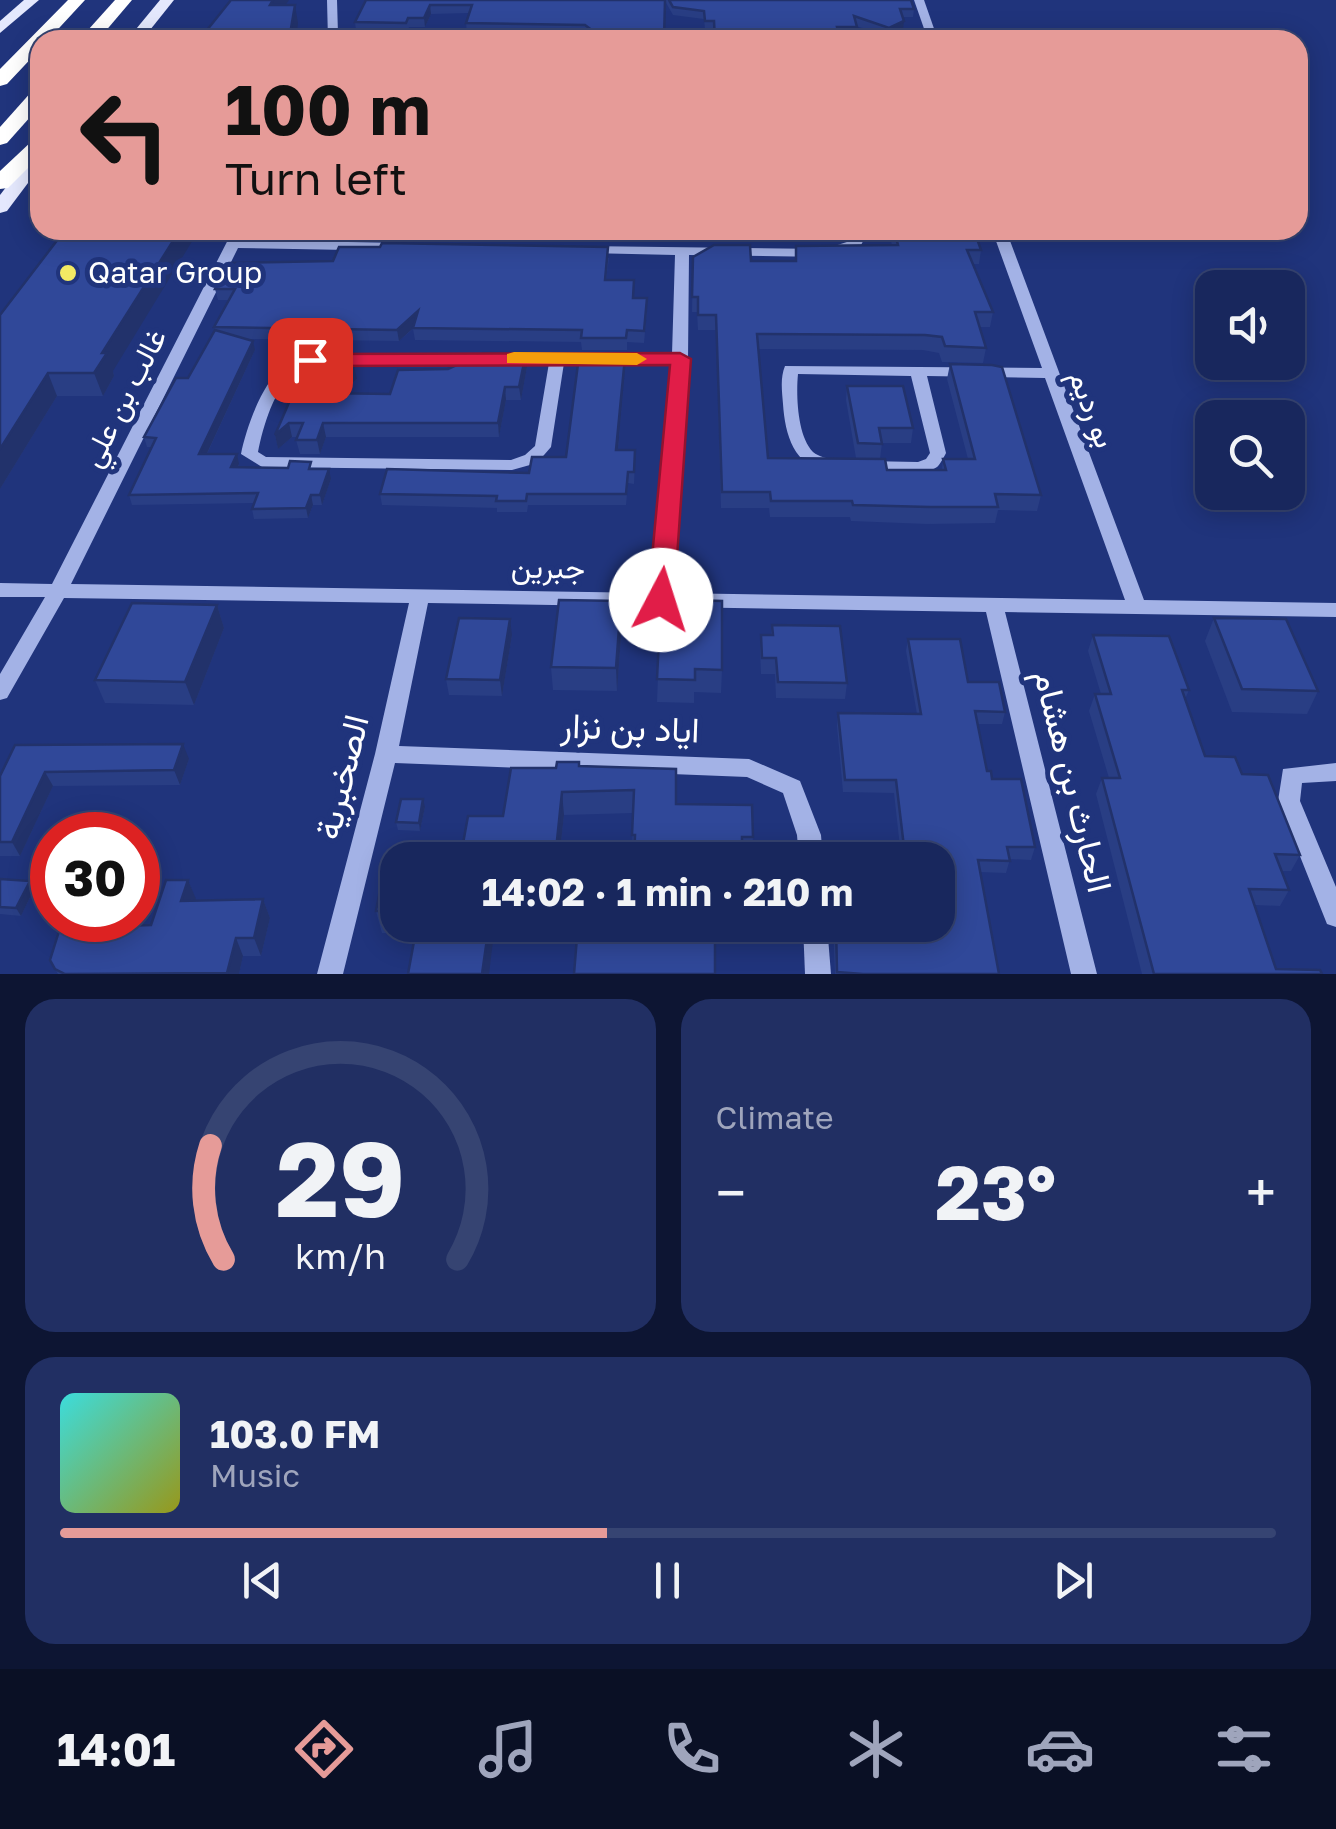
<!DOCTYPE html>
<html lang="en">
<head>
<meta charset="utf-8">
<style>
	body { margin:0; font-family:"Golos Text",Vazirmatn,sans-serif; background:#212f63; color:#f1f3f6; height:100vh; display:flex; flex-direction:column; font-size:38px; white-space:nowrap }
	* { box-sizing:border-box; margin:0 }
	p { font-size:32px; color:#9fa5bc }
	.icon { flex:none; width:55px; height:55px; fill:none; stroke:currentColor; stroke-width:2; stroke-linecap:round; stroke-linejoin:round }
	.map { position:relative; height:974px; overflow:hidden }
	.details { display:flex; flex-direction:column; gap:25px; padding:25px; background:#0d1533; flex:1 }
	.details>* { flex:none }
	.banner { position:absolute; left:30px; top:30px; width:1278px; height:210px; border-radius:30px; box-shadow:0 5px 25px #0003,0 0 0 2px #364472; background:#e69b98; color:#111; overflow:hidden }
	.tools { position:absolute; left:1195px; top:270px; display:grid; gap:20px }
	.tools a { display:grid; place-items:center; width:110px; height:110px; border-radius:20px; background:#18275d; box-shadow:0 5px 25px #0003,0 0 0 2px #364472; font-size:50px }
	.speed { position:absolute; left:30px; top:812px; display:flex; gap:20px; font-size:50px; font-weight:700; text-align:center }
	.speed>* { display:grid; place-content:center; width:130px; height:130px; border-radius:50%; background:#18275d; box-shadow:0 5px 25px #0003,0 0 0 2px #364472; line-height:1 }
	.speed .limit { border:15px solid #d22; background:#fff; color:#111 }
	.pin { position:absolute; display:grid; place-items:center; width:85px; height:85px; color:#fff; margin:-42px; border-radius:20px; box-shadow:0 5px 15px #0006 }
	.me { position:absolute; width:110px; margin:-55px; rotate:5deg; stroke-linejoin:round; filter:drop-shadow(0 0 8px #0008) }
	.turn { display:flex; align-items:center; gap:35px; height:210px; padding:0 30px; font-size:45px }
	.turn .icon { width:130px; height:130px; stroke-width:2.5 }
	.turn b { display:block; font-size:70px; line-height:85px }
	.big { font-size:75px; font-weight:700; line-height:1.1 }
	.details .tile { flex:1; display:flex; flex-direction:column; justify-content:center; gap:15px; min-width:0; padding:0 35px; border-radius:30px; background:#212f63 }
	.details .dial { align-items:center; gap:0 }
	.dial svg { height:260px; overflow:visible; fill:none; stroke:#364472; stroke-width:7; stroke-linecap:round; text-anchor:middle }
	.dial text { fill:#f1f3f6; stroke:none }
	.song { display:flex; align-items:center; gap:30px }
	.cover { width:120px; height:120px; border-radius:15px; background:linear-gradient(135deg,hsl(180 70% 55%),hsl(60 70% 35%)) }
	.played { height:10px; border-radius:5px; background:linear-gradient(90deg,#e69b98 45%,#364472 45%) }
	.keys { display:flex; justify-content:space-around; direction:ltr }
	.heat { display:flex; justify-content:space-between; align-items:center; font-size:55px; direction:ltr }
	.details .tiles { flex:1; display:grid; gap:25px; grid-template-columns:1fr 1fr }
	.tile:last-child { grid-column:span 2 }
	.trip { position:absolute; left:380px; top:842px; width:575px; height:100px; border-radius:30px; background:#18275d; box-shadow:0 5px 25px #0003,0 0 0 2px #364472; font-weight:700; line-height:100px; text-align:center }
	.menu { display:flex; height:160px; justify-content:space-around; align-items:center; background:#0a1025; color:#9fa5bc }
	.menu .icon { width:70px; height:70px }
	.menu .selected { color:#e69b98 }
	.menu b { font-size:45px; color:#f1f3f6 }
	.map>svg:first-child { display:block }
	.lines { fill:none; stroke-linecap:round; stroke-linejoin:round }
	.minor { fill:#a3b2e6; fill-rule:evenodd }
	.major { fill:#e4e8fd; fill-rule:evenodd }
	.highway { fill:#fff; fill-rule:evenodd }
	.wall { fill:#293e84 }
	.shaded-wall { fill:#22326b }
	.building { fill:#304899; stroke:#22326b; stroke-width:2.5 }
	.route { fill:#e11d48; stroke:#92132f; stroke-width:2.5 }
	.slow { fill:#f59e0b }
	.poi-dot { fill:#f3ea64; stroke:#20347c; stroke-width:4 }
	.labels { text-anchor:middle; stroke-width:10; stroke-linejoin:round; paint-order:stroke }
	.poi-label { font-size:30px; fill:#fff; stroke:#20347c; text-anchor:start }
	.street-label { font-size:30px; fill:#fff; stroke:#20347c }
	.near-street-label { font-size:35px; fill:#fff; stroke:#20347c }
</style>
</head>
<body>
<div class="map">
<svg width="1336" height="974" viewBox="0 0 1336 974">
	<rect width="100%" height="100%" fill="#20347c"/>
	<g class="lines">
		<!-- minor -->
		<g class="minor">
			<polygon points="327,0 337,0 338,34 485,36 490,39 328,40"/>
			<polygon points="914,0 924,0 938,40 928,40"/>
			<path d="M233,230H247L242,240L402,243L409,247L402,251L238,248L71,584L652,593L672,364L564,363L551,447L537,463L512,470L262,467L241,454C246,428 264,377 288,363C299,356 314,355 327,353L672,354L675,255L588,253L583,252V246L825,249L850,241L855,230H869L860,247L826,257L689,255L688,359L671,593L1125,600L1045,378L927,376L946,453C945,455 939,466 937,467C925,477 868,475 856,466L865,461L918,462L926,459L930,453L911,376L798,374C796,394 797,436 813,452C819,457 827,458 835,460L838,464L835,468C796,474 785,436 783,404C782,391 780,378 785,366L1042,368L992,230H1006L1144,600L1336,603V617L1005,612L1097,974H1071L986,612L428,603L399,746L749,759L800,781L821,835L823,860H799L797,835L783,793L747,777L395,763L343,974H317L375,754L409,603L64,598L7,698L0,700V674L45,597H0V583L52,584ZM327,363H549L535,446L525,455L511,460L266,457L258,452C263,427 274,387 296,372C305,365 316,364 327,363Z"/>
			<polygon points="1336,763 1336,781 1302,783 1300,801 1336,887 1336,927 1327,924 1278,801 1283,769"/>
			<polygon points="803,925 827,925 831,974 805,974"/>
		</g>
		<!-- major -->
		<g class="major">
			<polygon points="24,0 39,0 0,33 0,21"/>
			<polygon points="160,0 174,0 142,40 127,40"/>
			<polygon points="40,150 40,167 7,211 0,213 0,195 34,151"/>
		</g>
		<!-- highway -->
		<g class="highway">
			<polygon points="68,0 85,0 48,40 40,40 40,49 7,84 0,86 0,69"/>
			<polygon points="115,0 132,0 98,40 79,40"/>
			<polygon points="40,88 40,106 7,143 0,145 0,127 33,90"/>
			<polygon points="40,138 40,156 8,188 0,189 0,171 33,140"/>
		</g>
	</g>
	<!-- wall -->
	<g class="wall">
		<polygon points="366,0 911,0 914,9 913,17 903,17 903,30 888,36 856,26 856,36 705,29 704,19 673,15 665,1 588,35 585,33 467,32 466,23 469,13 431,14 425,27 409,27 407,31 356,30 355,22"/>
		<polygon points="281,230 333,230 332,232"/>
		<polygon points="387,230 558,230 557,241 389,238"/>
		<polygon points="888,230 974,230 981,250 979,264 973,264 993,312 990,327 980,327 986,348 983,363 942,362 939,353 923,350 758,349 768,458 887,470 942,470 943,459 968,459 947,379 950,364 1041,495 1037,511 998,510 995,523 927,524 851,521 850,517 770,517 769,508 721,508 716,330 698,330 697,312 692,312 693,257 751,261 795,261 892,245"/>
		<polygon points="609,258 606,280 634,298 647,310 644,343 627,342 627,350 582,350 581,342 415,340 413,329 399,341 248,339 255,350 207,454 239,464 238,467 313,469 331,479 322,505 313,505 308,518 254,519 252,509 254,503 132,505 129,495 152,447 147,447 144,437 188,378 215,330 214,327 229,300 218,300 215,289"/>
		<polygon points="0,315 113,371 114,376 103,396 57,396 0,489"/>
		<polygon points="526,353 527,367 521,400 506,400 499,437 326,437 320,454 300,454 296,440 297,437 292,437 278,449 275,435 303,370 357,379 341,393 390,394 448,369"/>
		<polygon points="625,367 618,450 635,461 634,484 628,483 626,505 528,505 527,512 497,512 497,508 382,505 380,494 529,473 566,457"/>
		<polygon points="847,386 913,428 911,443 882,443 880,459 856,458 846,400"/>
		<polygon points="661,599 722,670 721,693 694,692 694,703 657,702"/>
		<polygon points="621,601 622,624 617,691 553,690 551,667"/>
		<polygon points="217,605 224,628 194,705 105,703 95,680"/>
		<polygon points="1214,618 1318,691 1307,714 1232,712 1205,641"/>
		<polygon points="772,625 847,683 845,699 776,698 775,674 761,674 760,651 761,635 771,635"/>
		<polygon points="512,635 502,696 449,695 446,679"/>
		<polygon points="1093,635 1189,690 1185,699 1205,756 1242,774 1300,855 1291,871 1282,871 1289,890 1280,906 1255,905 1276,969 1322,974 1142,974 1096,794 1102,778 1109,778 1089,711 1095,694 1101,694 1088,651"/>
		<polygon points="908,639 968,682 1005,712 1002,724 978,724 987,771 1035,847 1031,860 1010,859 1006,873 980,872 999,974 835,974 833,925 938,925 938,860 855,860 857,846 900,847 894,793 843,792 837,726 838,713 917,714 906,651"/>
		<polygon points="189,759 180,785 53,786 20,856 0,856 0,776"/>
		<polygon points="580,766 753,837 751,859 632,857 633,813 564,815 559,860 460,860 503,816 556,768"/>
		<polygon points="425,807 420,831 398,830 396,822"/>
		<polygon points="0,879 34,889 21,916 0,914"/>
		<polygon points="188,880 196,900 263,899 270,918 261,956 243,956 239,974 58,974 50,960 151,925"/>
		<polygon points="398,890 398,925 495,925 416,933 382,933 376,911"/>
		<polygon points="578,925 741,925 740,944 715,943"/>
	</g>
	<!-- shaded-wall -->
	<g class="shaded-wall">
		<polygon points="273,0 289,0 273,23 270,5"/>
		<polygon points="295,5 298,23 296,40 289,40"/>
		<polygon points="430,5 431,14 425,27 424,18"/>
		<polygon points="904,21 903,30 888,36 889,28"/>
		<polygon points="180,230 199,230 113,371 114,376 103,396 94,373 102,353"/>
		<polygon points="418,311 420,322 399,341 397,330"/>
		<polygon points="253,341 255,350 202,464 199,454"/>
		<polygon points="526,353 527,367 521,400 519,387"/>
		<polygon points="625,357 625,367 617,461 616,450"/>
		<polygon points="354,366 357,379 325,407 323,393"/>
		<polygon points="48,373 57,396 0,489 0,449"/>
		<polygon points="505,387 506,400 499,437 498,423"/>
		<polygon points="289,423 292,437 278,449 275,435"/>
		<polygon points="323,423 326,437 320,454 317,440"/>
		<polygon points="237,454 239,464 234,477 231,467"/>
		<polygon points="329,469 331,479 322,505 320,495"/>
		<polygon points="311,495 313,505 308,518 306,508"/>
		<polygon points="621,601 622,624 617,691 616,668"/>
		<polygon points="217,605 224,628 194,705 185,682"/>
		<polygon points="510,619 512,635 502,696 500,680"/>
		<polygon points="183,744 189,759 180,785 174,770"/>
		<polygon points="45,772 53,786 20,856 12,842"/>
		<polygon points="562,792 564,815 559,860 555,860"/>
		<polygon points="423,799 425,807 420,831 419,823"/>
		<polygon points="188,880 196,899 189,920 181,901"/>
		<polygon points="30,881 34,889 21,916 16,908"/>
		<polygon points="263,899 270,918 261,956 254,938"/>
		<polygon points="489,925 495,925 489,974 482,974"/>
		<polygon points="236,938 243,956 239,974 227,974"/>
	</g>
	<!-- building -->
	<g class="building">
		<polygon points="231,0 273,0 270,5 295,5 289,40 199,40"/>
		<polygon points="366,0 665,0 664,40 461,40 463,35 590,35 593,31 585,25 466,23 472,5 430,5 424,18 408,18 406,23 355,22"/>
		<polygon points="669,0 911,0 914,9 900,9 904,21 889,28 854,16 857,27 837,27 840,40 715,40 714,21 705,21 704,11 673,7"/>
		<polygon points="348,35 401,35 399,40 345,40"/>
		<polygon points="65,230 180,230 102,353 107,353 94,373 48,373 0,449 0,315"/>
		<polygon points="894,230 974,230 981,250 967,250 993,312 975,312 986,348 945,346 942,337 925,335 757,334 768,458 885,459 887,470 946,470 943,459 975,459 950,364 992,365 1002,367 1041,495 995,494 998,507 930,507 853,505 852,501 771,501 770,492 722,492 716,315 698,315 698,297 692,297 693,257 714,245 750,245 751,261 796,261 796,246 898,245"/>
		<polygon points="382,243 608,247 605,280 634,280 633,298 647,298 644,331 627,330 626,338 581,338 582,330 413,328 418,311 397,330 214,327 235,289 215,289 229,263 333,261 339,247 380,247"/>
		<polygon points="215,330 253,341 199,454 237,454 231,467 288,468 290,461 311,462 309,469 329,469 320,495 311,495 306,508 252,509 258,493 129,495 156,438 144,437 176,378 188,378"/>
		<polygon points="483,353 526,353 519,387 505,387 498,423 323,423 317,440 296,440 303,423 289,423 275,435 303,370 320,356 354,366 323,393 390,394 398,370 448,369"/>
		<polygon points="579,356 625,357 616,450 635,450 634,472 628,472 626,494 527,494 526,501 496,501 497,496 380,494 387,469 529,473 532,457 566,457"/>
		<polygon points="847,386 903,386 913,428 879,428 882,444 858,443"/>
		<polygon points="661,599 722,601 722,670 695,669 695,680 657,679"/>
		<polygon points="559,600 621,601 616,668 551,667"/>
		<polygon points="132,603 217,605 185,682 95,680"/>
		<polygon points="459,618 510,619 500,680 446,679"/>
		<polygon points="1214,618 1286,619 1318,691 1242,689"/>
		<polygon points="772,625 840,626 847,683 778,682 776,658 762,658 761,635 773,635"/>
		<polygon points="1093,635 1169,636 1189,690 1182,690 1205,756 1235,757 1242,774 1268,775 1300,855 1275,854 1289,890 1249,889 1276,969 1320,970 1322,974 1154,974 1102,778 1120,778 1095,694 1111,694"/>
		<polygon points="908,639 960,639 968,682 999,682 1005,712 975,711 987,771 991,771 992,779 1021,779 1035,847 1007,847 1010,861 978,860 999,974 863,974 837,972 836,925 938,925 938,860 859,860 857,846 904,847 896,780 845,780 838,713 921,714"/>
		<polygon points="183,744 174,770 45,772 12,842 0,842 0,776 15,745"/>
		<polygon points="557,762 579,762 579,766 676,769 676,804 752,805 753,837 742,837 742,860 634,860 635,835 632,835 634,790 562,792 555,860 460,860 468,816 503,816 511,768 556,768"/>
		<polygon points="401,799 423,799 419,823 396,822"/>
		<polygon points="0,879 30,881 16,908 0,907"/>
		<polygon points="166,880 188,880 181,901 263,899 254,938 236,938 227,973 65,974 55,969 50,960 60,928 151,925"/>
		<polygon points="380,890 398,890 398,911 376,911"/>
		<polygon points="417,925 489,925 482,974 408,974"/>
		<polygon points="578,925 715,925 715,974 574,974"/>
	</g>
	<!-- route -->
	<polygon class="route" points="680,353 691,359 674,600 670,606 652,606 648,600 670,365 310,366 299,360 310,354"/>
	<!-- slow -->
	<polygon class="slow" points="514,352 637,353 647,359 637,365 507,363 507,354"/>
	<!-- markers -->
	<circle class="poi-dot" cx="68" cy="273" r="10"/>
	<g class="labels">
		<!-- poi labels -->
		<g class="poi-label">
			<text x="88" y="283">Qatar Group</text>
		</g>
		<!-- street labels -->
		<g class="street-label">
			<text transform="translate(124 398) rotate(-63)" y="10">غالب بن علي</text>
			<text transform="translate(1092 409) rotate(69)" y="10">بو رديم</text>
			<text transform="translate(548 568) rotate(1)" y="10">جبرين</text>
		</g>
		<!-- near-street labels -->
		<g class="near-street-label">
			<text transform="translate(630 728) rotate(2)" y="12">اياد بن نزار</text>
			<text transform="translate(342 777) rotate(-76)" y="12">الصخبرية</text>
			<text transform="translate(1073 781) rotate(76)" y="12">الحارث بن هشام</text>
		</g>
	</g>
</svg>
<div class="tools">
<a><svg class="icon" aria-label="sound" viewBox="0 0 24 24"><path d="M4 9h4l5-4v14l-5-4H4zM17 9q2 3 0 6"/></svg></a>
<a><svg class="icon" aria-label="search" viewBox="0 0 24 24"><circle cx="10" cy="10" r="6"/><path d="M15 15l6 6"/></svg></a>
</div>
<div class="speed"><div class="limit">30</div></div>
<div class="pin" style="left:310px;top:360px;background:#d93025"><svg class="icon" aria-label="arrive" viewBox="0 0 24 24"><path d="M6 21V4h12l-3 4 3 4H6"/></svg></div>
<svg class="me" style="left:661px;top:600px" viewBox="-20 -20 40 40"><circle r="19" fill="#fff"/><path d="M0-13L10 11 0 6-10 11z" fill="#e11d48"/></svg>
<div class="trip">14:02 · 1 min · 210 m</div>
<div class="banner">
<div class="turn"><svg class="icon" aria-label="left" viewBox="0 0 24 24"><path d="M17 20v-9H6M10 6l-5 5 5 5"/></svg><div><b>100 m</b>Turn left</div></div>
</div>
</div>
<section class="details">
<div class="tiles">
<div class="tile dial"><svg viewBox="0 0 100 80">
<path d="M14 69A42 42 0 1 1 86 69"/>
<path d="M14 69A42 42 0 0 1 10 34" stroke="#e69b98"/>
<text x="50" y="56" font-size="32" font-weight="700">29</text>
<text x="50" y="72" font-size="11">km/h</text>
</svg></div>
<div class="tile"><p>Climate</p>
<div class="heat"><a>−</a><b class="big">23°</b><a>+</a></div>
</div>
<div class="tile">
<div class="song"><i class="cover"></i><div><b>103.0 FM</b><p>Music</p></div></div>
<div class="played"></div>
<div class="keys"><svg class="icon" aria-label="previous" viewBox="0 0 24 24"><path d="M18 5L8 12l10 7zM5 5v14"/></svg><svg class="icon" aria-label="pause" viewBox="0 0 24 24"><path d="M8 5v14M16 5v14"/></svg><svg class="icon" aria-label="next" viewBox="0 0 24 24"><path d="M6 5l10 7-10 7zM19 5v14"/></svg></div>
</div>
</div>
</section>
<nav class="menu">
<b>14:01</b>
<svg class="icon selected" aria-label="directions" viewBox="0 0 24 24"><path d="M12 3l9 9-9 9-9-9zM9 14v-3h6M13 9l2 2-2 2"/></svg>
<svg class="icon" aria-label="music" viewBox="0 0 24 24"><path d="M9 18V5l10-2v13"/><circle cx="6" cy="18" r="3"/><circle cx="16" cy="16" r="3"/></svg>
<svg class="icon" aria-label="phone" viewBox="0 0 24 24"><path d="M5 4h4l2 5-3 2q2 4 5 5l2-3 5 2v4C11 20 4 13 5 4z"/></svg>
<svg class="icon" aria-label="climate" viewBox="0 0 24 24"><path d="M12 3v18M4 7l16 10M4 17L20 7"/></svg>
<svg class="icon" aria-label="car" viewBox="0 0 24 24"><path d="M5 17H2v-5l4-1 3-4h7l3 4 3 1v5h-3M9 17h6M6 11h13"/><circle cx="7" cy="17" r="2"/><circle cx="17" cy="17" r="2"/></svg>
<svg class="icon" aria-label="filters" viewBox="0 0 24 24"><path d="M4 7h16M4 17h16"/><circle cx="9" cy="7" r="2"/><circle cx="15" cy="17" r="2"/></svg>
</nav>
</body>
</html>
